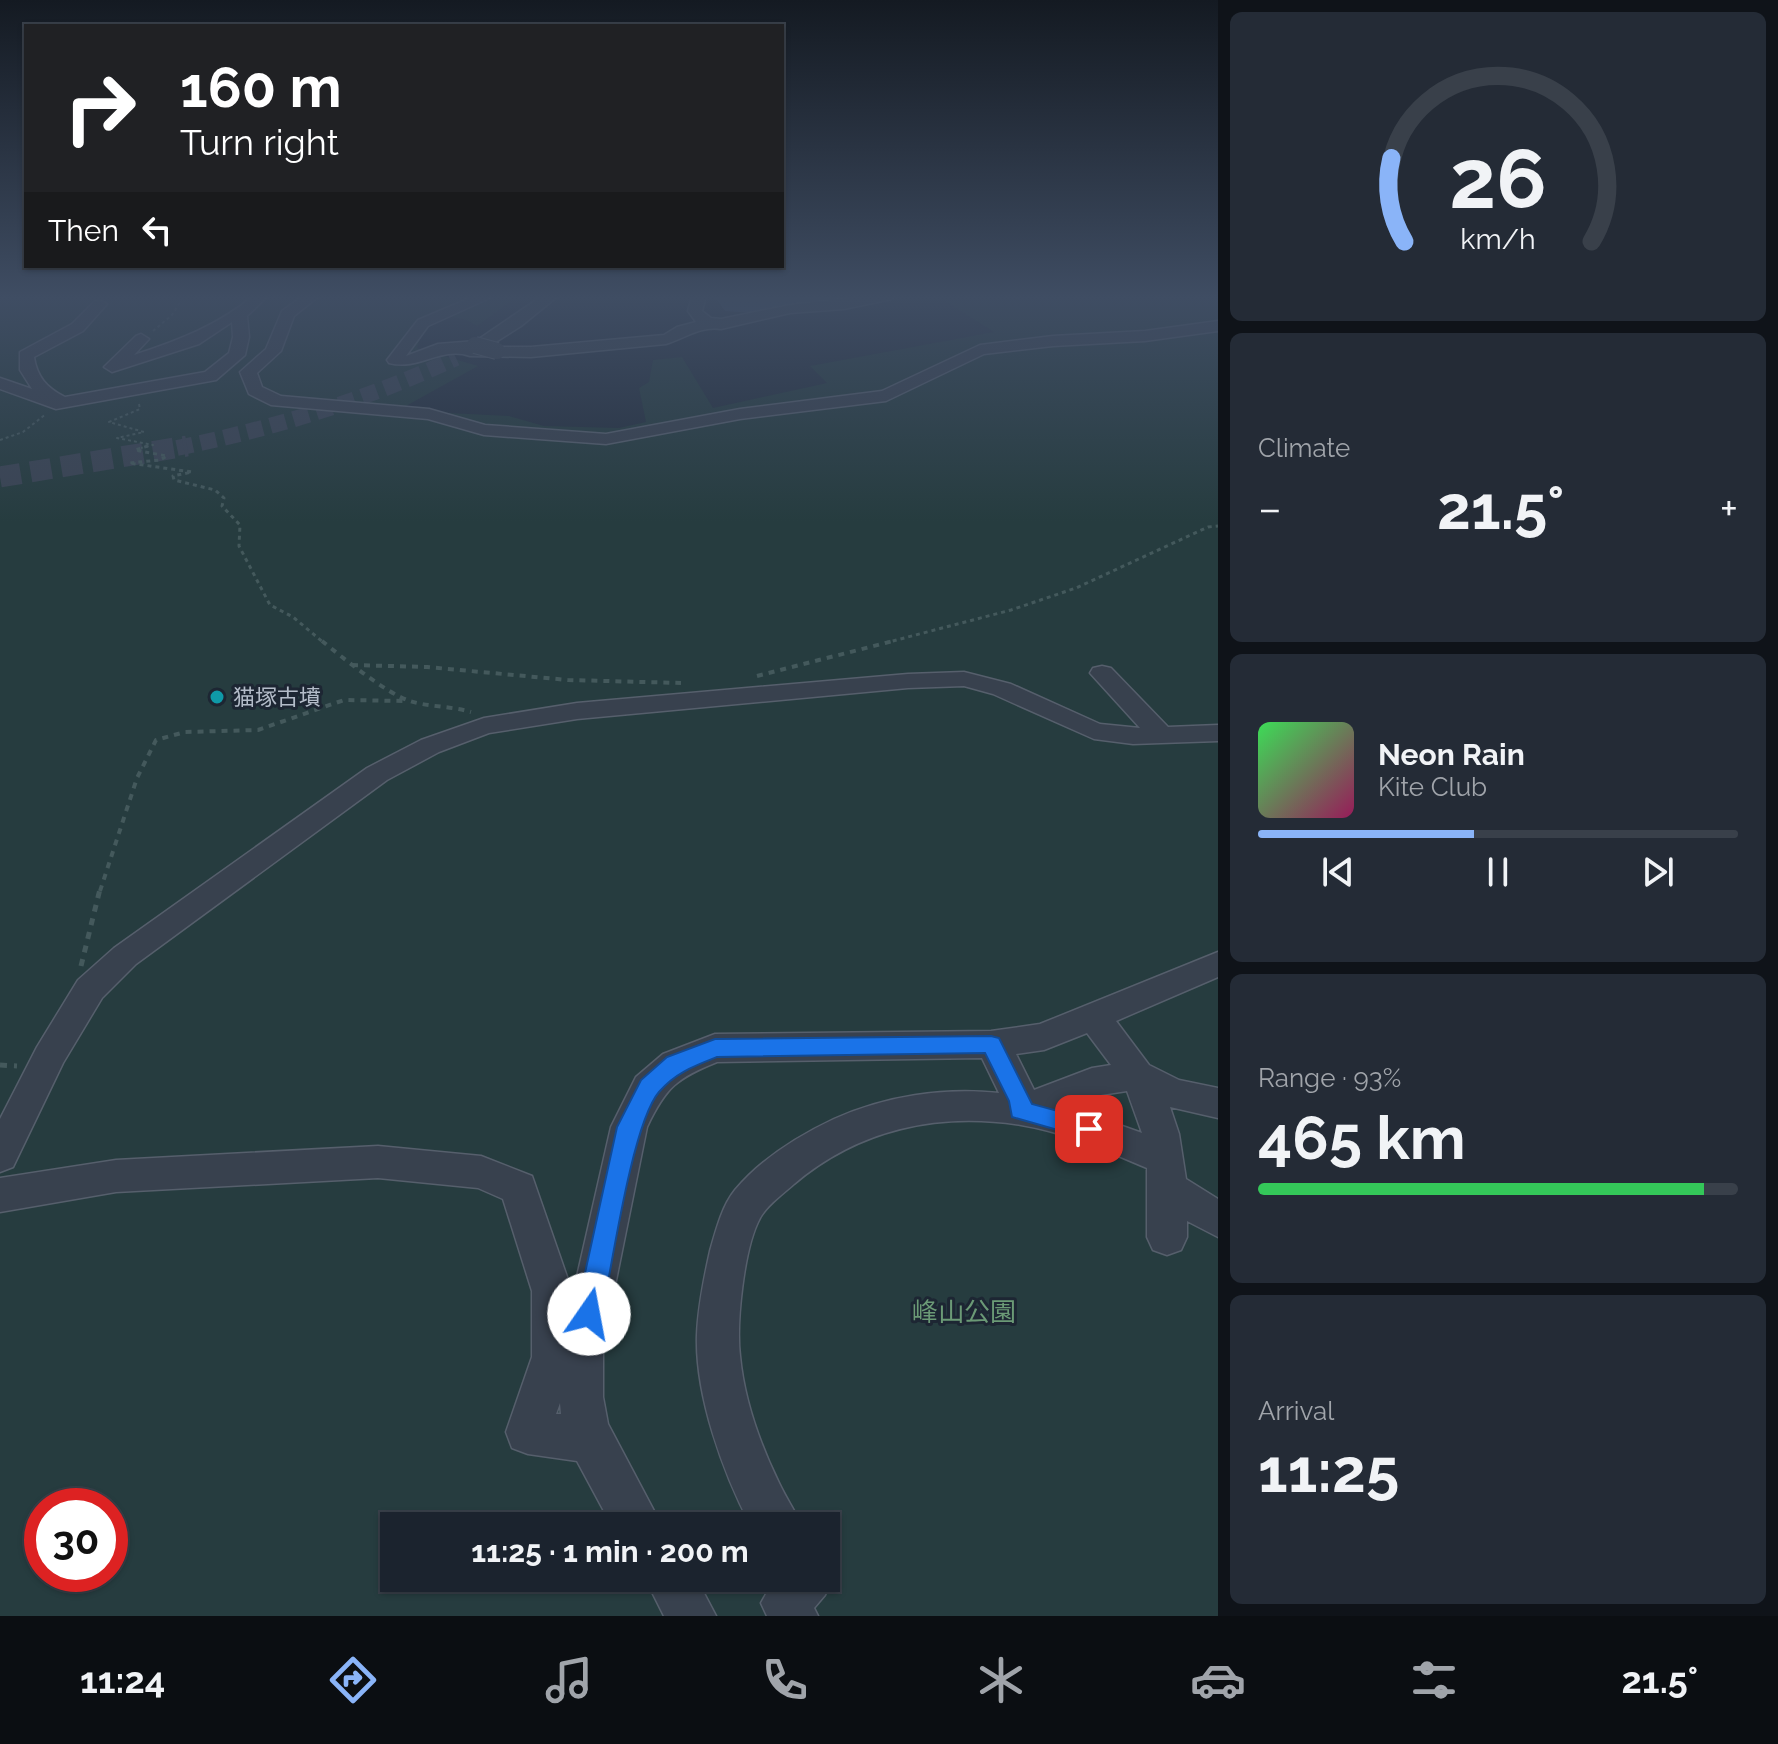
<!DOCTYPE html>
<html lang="en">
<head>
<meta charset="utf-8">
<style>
	body { margin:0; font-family:Raleway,"Noto Sans JP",sans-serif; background:#242b36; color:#f1f3f6; height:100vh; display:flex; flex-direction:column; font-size:30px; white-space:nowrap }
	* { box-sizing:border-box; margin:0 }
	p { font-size:26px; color:#a0a4aa }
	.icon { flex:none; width:44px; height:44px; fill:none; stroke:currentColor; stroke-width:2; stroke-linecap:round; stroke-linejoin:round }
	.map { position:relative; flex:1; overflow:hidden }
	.details { display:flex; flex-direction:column; gap:12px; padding:12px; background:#0f1319; width:560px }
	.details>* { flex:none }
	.top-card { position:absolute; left:24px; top:24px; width:760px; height:244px; border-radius:0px; box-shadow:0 2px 6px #0004,0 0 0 2px #39404a; background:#202124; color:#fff; overflow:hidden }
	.speed { position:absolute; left:24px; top:1488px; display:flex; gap:16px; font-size:40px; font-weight:700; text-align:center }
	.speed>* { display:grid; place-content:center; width:104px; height:104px; border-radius:50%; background:#1b232e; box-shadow:0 2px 6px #0004,0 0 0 2px #39404a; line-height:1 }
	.speed .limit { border:12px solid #d22; background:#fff; color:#111 }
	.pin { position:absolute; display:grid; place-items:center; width:68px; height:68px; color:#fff; margin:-34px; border-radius:16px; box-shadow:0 4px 12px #0006 }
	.me { position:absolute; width:88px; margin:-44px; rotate:12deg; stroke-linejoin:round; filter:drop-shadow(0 0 6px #0008) }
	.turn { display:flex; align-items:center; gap:28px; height:168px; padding:0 24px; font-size:36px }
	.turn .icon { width:104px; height:104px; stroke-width:2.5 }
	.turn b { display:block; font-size:56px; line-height:68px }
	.then { display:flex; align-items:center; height:76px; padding:0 24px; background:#0003; gap:16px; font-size:30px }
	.big { font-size:60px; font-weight:700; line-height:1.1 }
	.details .widget { flex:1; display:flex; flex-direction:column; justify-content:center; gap:12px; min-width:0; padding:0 28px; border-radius:12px; background:#242b36 }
	.details .dial { align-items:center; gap:0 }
	.dial svg { height:208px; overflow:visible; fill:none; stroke:#39404a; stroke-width:7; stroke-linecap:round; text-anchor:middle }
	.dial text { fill:#f1f3f6; stroke:none }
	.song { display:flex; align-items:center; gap:24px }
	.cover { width:96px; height:96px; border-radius:12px; background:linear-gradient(135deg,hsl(130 70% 55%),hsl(330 70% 35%)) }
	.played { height:8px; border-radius:4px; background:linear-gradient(90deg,#8ab4f8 45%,#39404a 45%) }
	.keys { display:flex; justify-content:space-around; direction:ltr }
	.heat { display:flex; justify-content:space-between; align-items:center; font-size:44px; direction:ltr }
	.charge { height:12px; border-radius:6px; background:linear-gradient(90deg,#34c759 93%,#39404a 0) }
	.trip { position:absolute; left:380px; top:1512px; width:460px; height:80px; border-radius:0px; background:#1b232e; box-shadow:0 2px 6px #0004,0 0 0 2px #39404a; font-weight:700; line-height:80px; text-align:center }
	.dock { display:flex; height:128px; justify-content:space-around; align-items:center; background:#0b0e12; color:#a0a4aa }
	.dock .icon { width:56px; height:56px }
	.dock .active { color:#8ab4f8 }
	.dock b { font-size:36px; color:#f1f3f6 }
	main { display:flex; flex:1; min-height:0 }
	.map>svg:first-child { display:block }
	.green { fill:#263c3f; fill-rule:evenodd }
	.water { fill:#394c67 }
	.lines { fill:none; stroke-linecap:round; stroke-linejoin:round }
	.minor-tunnel-far1 { stroke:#3a4453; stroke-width:16; stroke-dasharray:16 8; stroke-linecap:butt }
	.minor-tunnel { stroke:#3a4453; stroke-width:21; stroke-dasharray:21 10; stroke-linecap:butt }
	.minor-casing { stroke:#565f6c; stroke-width:3 }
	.path-far3 { stroke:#44595c; stroke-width:2; stroke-dasharray:3 3; stroke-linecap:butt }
	.path-far2 { stroke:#44595c; stroke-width:3; stroke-dasharray:4 4; stroke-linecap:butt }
	.path-far1 { stroke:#44595c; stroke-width:4; stroke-dasharray:6 6; stroke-linecap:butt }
	.path { stroke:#44595c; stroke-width:5; stroke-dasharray:7 7; stroke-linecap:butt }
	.minor { fill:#38414e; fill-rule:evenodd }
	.minor-bridge-casing { stroke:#565f6c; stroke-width:18; stroke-linecap:butt }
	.minor-bridge { stroke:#38414e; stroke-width:16 }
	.route { fill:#1a73e8; stroke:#114b97; stroke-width:2 }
	.culture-dot { fill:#0f9aa8; stroke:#1d2633; stroke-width:3 }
	.labels { text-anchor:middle; stroke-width:6; stroke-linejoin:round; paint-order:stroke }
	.poi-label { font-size:22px; fill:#b4bcc9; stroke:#1d2633; text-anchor:start }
	.near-park-label { font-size:26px; fill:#6b9a76; stroke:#1d2633 }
</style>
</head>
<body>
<main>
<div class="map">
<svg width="1218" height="1616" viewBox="0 0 1218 1616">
	<rect width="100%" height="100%" fill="#242f3e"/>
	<!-- green -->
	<path class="green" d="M0,296H518L477,326C458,314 444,315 424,326L417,348L478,366L406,406L449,413L509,416L544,426L619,428L646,422L639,388L649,382L653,360L682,357L713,408L827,383L810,366L994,332L937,296H1218V1616H0ZM42,1506H110V1574H42ZM394,1526H826V1578H394Z"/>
	<!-- water -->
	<polygon class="water" points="714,296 854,296 753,313 725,311"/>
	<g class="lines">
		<!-- minor-tunnel-far1 -->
		<path class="minor-tunnel-far1" d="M177,448C275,428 366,400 456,358"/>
		<!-- minor-tunnel -->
		<polyline class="minor-tunnel" points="0,477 187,446"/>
		<!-- minor casing -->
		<g class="minor-casing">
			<g id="minor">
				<path d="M253,296H268L247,316L249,337L245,355L216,380L56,409L0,389V378L32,389L20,370V352L72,324L95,301L100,300L107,304L83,331L34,357C37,377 47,388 65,397L205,372L229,353L233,337L232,322L199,344L112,372L104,367L136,336L141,334L149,339L134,355C177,341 219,325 253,296Z"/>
				<polygon points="303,296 319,296 294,316 281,351 257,373 262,387 281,396 429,409 485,425 606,434 740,409 882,391 980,345 1053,336 1145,331 1218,321 1218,331 1145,341 1053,346 984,354 886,401 740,419 606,444 484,435 428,419 271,405 249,394 240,372 266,349 282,311"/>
				<path d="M475,296H494L428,326L406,356L438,344L476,341L542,296H558L521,326L488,347H531L664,335L677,327L696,322L688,311L692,296H706L702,311L711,318L721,319L790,305L868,296H894L892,299L844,309L790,313L721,329C699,326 686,338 666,344L531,357L470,356C440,346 420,371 389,363L387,360L418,320Z"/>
				<polygon points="1102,666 1111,668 1168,727 1218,725 1218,741 1133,744 1094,739 993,694 964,686 908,688 577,719 489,733 439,752 387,780 136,964 102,998 63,1063 13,1167 0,1172 0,1119 37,1047 78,980 114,948 367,768 421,740 484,718 577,703 908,674 964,672 1011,684 1100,724 1140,728 1090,673 1093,668"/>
				<path d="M1218,952V977L1116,1021L1149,1065L1179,1080L1218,1088V1118L1170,1107L1179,1134L1186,1179L1218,1199V1237L1187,1221V1237L1181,1250L1167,1255L1153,1250L1147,1237V1168C1106,1151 1065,1132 1021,1125C938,1112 859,1129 794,1184C783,1194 767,1205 760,1218C744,1247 736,1323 740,1356C744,1399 760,1444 779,1483C786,1498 795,1511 802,1526H751C723,1473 695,1395 697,1335C698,1307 704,1278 710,1251C716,1230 722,1206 735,1190C761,1159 798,1136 834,1119C885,1096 943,1087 999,1093L982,1058L717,1062C677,1078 666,1087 647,1127L603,1345V1397L608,1424L662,1526H612L577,1461L528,1454L512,1448L506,1432L532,1357V1291L503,1199L478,1188L378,1178L116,1192L0,1212V1178L116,1160L378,1146L481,1156L532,1176L573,1294L611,1127L636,1077L663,1054L715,1034L991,1031L1040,1024ZM1087,1033L1111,1065L1092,1068L1034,1090L1016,1054L1044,1050ZM1127,1091L1142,1133L1066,1106L1094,1096ZM560,1403L561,1414H556Z"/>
				<polygon points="826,1563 832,1578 825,1595 814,1608 818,1616 767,1616 761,1603 775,1578 826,1578"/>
				<polygon points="645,1578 696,1578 716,1616 664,1616"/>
			</g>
		</g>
		<!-- path-far3 -->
		<g class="path-far3">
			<polyline points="153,331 172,315 184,296"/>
			<polyline points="139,404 140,409 109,422 144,432 117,438 153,445 141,448"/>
			<polyline points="0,440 23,432 46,414"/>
		</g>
		<!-- path-far2 -->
		<g class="path-far2">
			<polyline points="148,446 135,450 167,456 160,460 129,463 192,472 173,476 174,480 215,490 224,498 222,506 240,525 239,546 270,605 293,617 324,643"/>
			<polyline points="885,643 1011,610 1076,588 1208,527 1218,526"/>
		</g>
		<!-- path-far1 -->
		<g class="path-far1">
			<path d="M322,641C342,657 387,694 410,701C428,707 451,706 471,712"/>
			<polyline points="352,665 427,667 568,680 681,683"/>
			<polyline points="757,676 893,641"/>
			<polyline points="100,891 137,778 156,740 185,732 258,730 344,700 405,701"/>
		</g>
		<!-- path -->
		<g class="path">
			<polyline points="81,966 100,889"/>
			<polyline points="0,1065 17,1066"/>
		</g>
		<!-- minor -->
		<use href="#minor" class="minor"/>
		<!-- minor-bridge casing -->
		<g class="minor-bridge-casing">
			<polyline id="minor-bridge" points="475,345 497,351"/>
		</g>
		<!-- minor-bridge -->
		<use href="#minor-bridge" class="minor-bridge"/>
	</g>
	<!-- sky -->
	<linearGradient id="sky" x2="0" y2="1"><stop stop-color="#141a22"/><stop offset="0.57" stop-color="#3f4d63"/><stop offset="1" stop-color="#3f4d63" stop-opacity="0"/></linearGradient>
	<rect width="1218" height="522" fill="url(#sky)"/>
	<!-- route -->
	<path class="route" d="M991,1036L999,1038L1032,1104L1098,1122L1101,1129L1098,1136L1089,1139L1012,1117L1009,1101L985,1053L717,1057C694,1066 675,1073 659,1092C632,1124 612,1266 602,1314L599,1323L589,1327L579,1323L576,1314L617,1127L641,1080L667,1057L715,1039Z"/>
	<!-- markers -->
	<circle class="culture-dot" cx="217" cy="697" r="8"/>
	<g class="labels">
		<!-- poi labels -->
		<g class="poi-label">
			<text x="233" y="705">猫塚古墳</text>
		</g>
		<!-- near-park labels -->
		<g class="near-park-label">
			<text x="964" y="1321">峰山公園</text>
		</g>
	</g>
</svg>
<div class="speed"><div class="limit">30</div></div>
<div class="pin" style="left:1089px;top:1129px;background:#d93025"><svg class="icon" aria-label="arrive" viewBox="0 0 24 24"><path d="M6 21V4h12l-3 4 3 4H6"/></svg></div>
<svg class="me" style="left:589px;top:1314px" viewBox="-20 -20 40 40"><circle r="19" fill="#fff"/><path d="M0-13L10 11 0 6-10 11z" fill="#1a73e8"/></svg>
<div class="trip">11:25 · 1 min · 200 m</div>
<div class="top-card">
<div class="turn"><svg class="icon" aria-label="right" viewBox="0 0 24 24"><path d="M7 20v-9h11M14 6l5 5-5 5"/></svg><div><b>160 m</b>Turn right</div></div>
<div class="then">Then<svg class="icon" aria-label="left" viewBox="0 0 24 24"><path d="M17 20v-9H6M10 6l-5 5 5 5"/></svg></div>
</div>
</div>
<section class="details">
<div class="widget dial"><svg viewBox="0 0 100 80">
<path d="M14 69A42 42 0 1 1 86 69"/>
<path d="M14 69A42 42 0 0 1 9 37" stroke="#8ab4f8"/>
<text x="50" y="56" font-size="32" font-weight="700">26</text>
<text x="50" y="72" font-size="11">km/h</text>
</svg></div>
<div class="widget"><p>Climate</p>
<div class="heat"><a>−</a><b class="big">21.5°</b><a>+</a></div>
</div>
<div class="widget">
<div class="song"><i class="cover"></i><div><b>Neon Rain</b><p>Kite Club</p></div></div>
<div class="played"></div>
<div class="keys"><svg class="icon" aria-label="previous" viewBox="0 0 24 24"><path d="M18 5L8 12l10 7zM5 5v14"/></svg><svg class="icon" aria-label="pause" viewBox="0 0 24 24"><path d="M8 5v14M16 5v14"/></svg><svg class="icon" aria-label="next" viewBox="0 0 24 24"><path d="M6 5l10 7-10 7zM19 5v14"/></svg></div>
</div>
<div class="widget"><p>Range · 93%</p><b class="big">465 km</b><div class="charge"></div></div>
<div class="widget"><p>Arrival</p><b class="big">11:25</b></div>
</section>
</main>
<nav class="dock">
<b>11:24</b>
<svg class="icon active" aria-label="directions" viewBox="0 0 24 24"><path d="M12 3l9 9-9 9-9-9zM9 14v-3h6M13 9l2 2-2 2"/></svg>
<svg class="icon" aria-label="music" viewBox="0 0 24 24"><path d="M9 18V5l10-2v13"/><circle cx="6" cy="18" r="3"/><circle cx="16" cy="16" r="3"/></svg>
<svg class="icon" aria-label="phone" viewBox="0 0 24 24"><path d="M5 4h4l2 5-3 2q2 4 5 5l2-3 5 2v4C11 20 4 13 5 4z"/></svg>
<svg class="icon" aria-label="climate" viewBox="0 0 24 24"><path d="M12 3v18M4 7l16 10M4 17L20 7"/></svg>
<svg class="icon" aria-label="car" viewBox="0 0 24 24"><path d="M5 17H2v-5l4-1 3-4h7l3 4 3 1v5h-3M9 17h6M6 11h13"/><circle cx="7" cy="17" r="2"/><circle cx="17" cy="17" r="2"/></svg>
<svg class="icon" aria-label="filters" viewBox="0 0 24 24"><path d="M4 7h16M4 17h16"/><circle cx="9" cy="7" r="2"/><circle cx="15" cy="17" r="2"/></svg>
<b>21.5°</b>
</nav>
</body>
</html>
